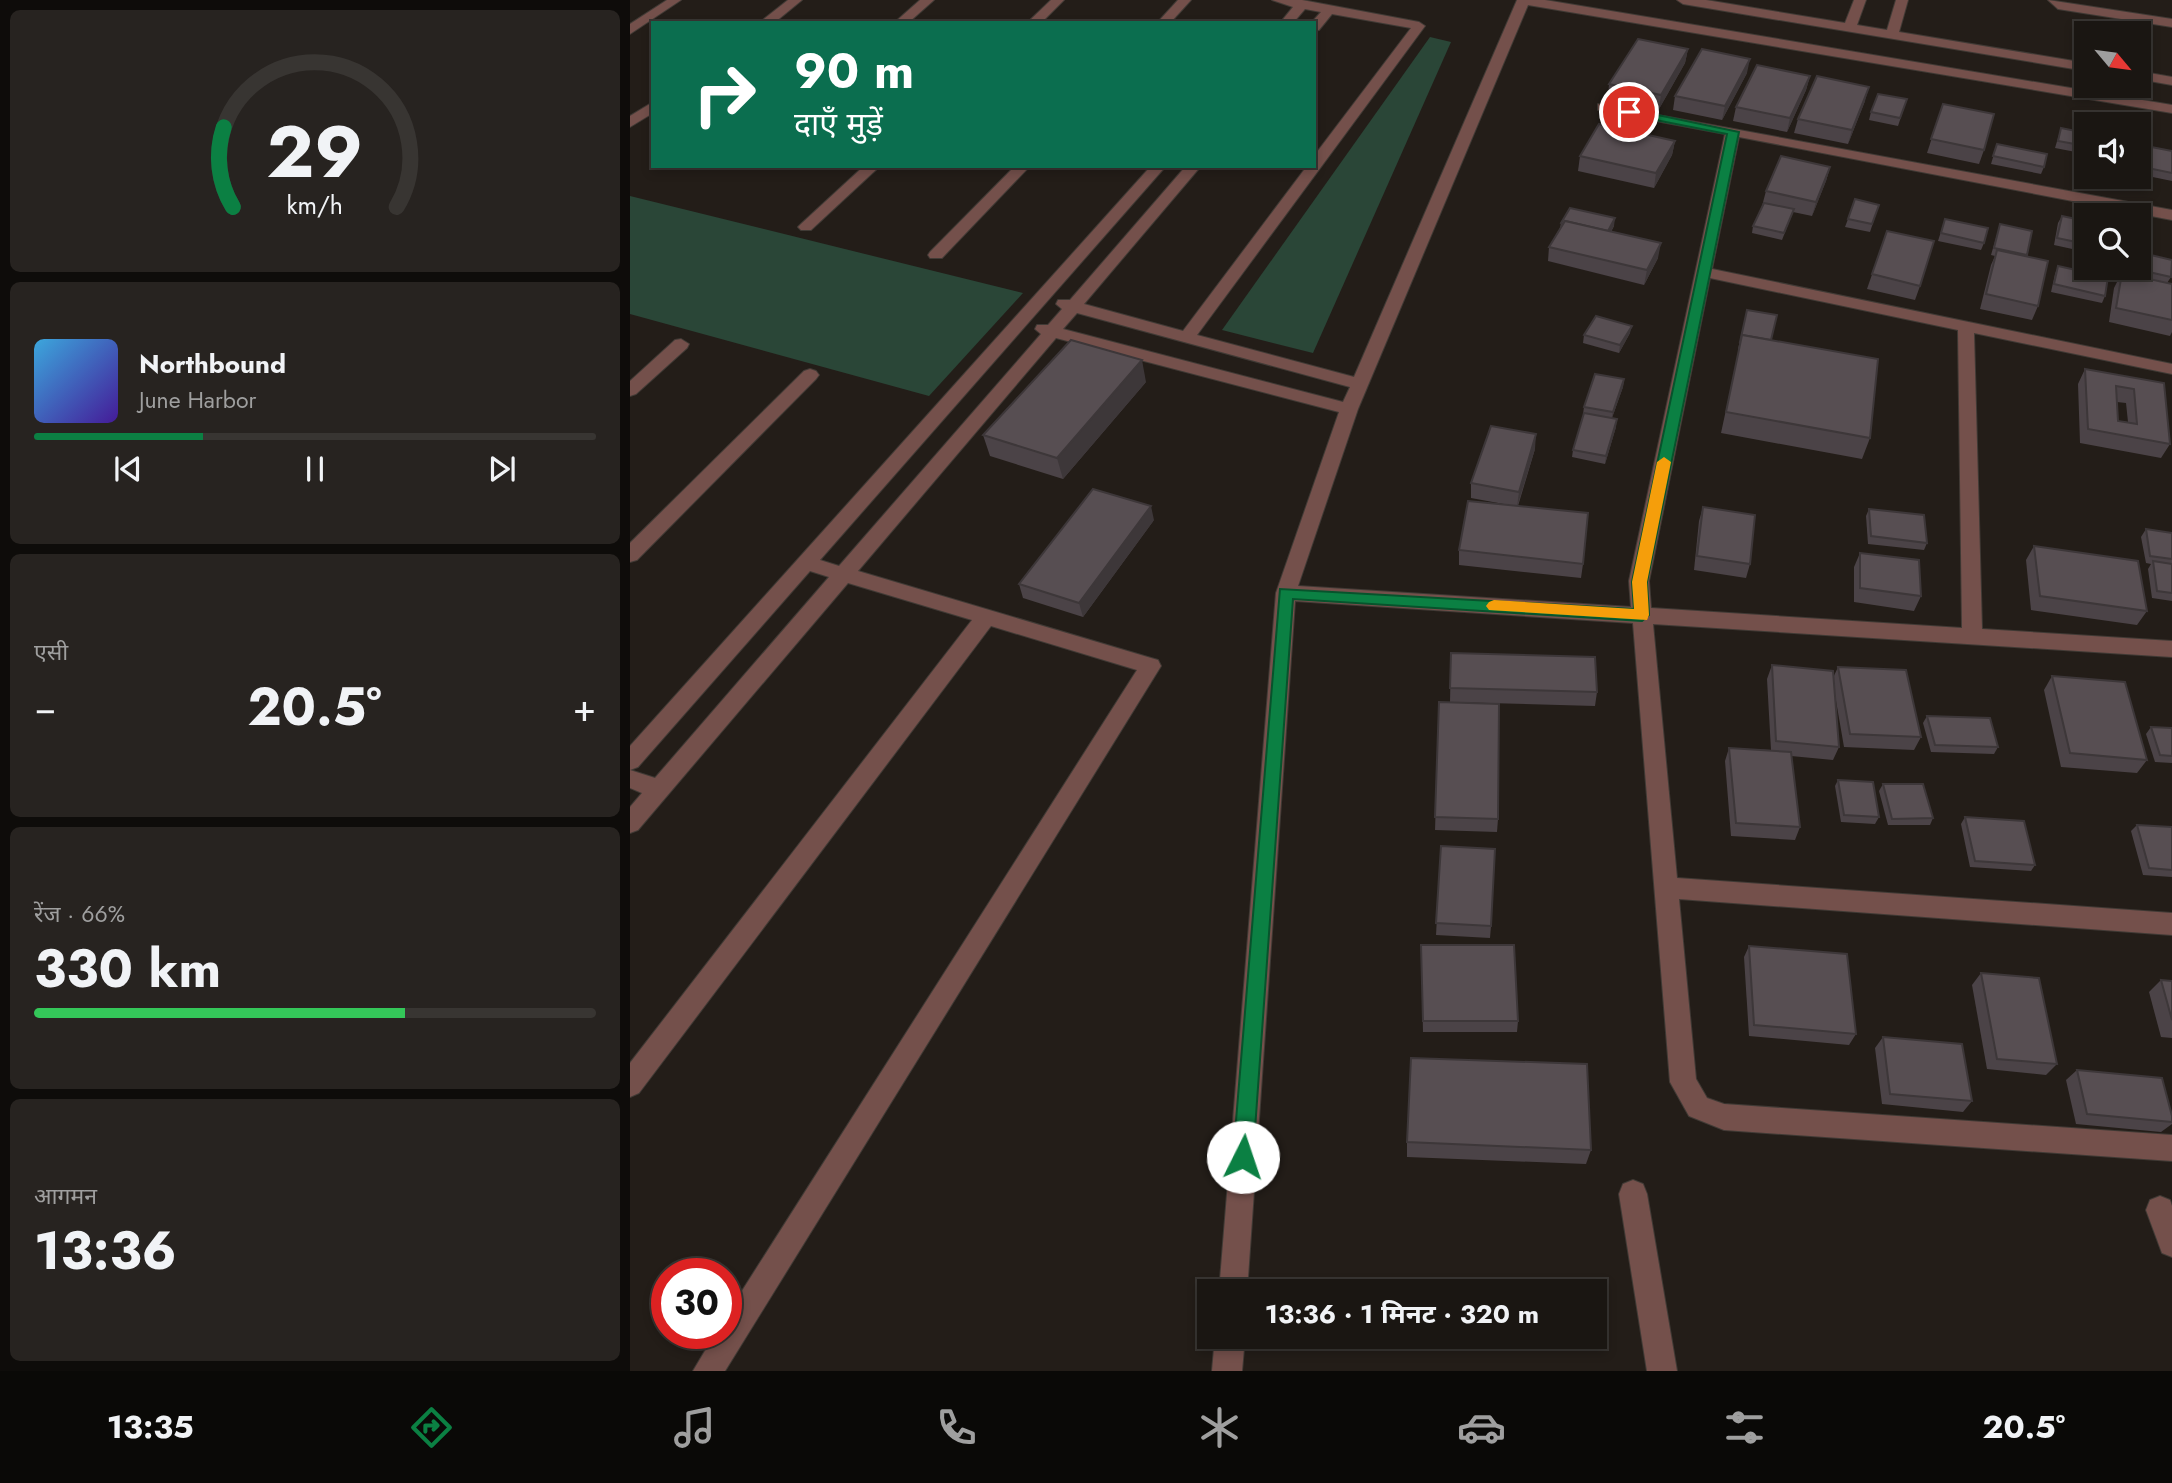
<!DOCTYPE html>
<html lang="hi">
<head>
<meta charset="utf-8">
<style>
	body { margin:0; font-family:Jost,"Noto Sans Devanagari",sans-serif; background:#272320; color:#f1f3f6; height:100vh; display:flex; flex-direction:column; font-size:26px; white-space:nowrap }
	* { box-sizing:border-box; margin:0 }
	p { font-size:23px; color:#9f9f9f }
	.icon { flex:none; width:38px; height:38px; fill:none; stroke:currentColor; stroke-width:2; stroke-linecap:round; stroke-linejoin:round }
	.map { position:relative; flex:1; overflow:hidden }
	.panel { display:flex; flex-direction:column; gap:10px; padding:10px; background:#0e0c0a; width:630px }
	.panel>* { flex:none }
	.banner { position:absolute; left:21px; top:21px; width:665px; height:147px; border-radius:0px; box-shadow:0 4px 10px #0003,0 0 0 2px #383532; background:#0b6e4f; color:#fff; overflow:hidden }
	.needle { width:46px; rotate:119deg }
	.buttons { position:absolute; left:1444px; top:21px; display:grid; gap:14px }
	.buttons a { display:grid; place-items:center; width:77px; height:77px; border-radius:0px; background:#1a1612; box-shadow:0 4px 10px #0003,0 0 0 2px #383532; font-size:35px }
	.speed { position:absolute; left:21px; top:1258px; display:flex; gap:14px; font-size:35px; font-weight:700; text-align:center }
	.speed>* { display:grid; place-content:center; width:91px; height:91px; border-radius:50%; background:#1a1612; box-shadow:0 4px 10px #0003,0 0 0 2px #383532; line-height:1 }
	.speed .limit { border:10px solid #d22; background:#fff; color:#111 }
	.pin { position:absolute; display:grid; place-items:center; width:60px; height:60px; color:#fff; margin:-30px; border:4px solid #fff; border-radius:50%; box-shadow:0 2px 7px #0007 }
	.me { position:absolute; width:77px; margin:-38px; rotate:4deg; stroke-linejoin:round; filter:drop-shadow(0 0 5px #0008) }
	.turn { display:flex; align-items:center; gap:24px; height:147px; padding:0 28px; font-size:32px }
	.turn .icon { width:91px; height:91px; stroke-width:2.5 }
	.turn b { display:block; font-size:49px; line-height:60px }
	.big { font-size:52px; font-weight:700; line-height:1.1 }
	.panel .tile { flex:1; display:flex; flex-direction:column; justify-content:center; gap:10px; min-width:0; padding:0 24px; border-radius:10px; background:#272320 }
	.panel .dial { align-items:center; gap:0 }
	.dial svg { height:182px; overflow:visible; fill:none; stroke:#383532; stroke-width:7; stroke-linecap:round; text-anchor:middle }
	.dial text { fill:#f1f3f6; stroke:none }
	.song { display:flex; align-items:center; gap:21px }
	.cover { width:84px; height:84px; border-radius:10px; background:linear-gradient(135deg,hsl(200 70% 55%),hsl(260 70% 35%)) }
	.played { height:7px; border-radius:4px; background:linear-gradient(90deg,#0b8043 30%,#383532 30%) }
	.keys { display:flex; justify-content:space-around; direction:ltr }
	.heat { display:flex; justify-content:space-between; align-items:center; font-size:38px; direction:ltr }
	.charge { height:10px; border-radius:5px; background:linear-gradient(90deg,#34c759 66%,#383532 0) }
	.trip { position:absolute; left:567px; top:1279px; width:410px; height:70px; border-radius:0px; background:#1a1612; box-shadow:0 4px 10px #0003,0 0 0 2px #383532; font-weight:700; line-height:70px; text-align:center }
	.tab-bar { display:flex; height:112px; justify-content:space-around; align-items:center; background:#0a0907; color:#9f9f9f }
	.tab-bar .icon { width:49px; height:49px }
	.tab-bar .selected { color:#0b8043 }
	.tab-bar b { font-size:32px; color:#f1f3f6 }
	main { display:flex; flex:1; min-height:0 }
	.map>svg:first-child { display:block }
	.green { fill:#2a4637 }
	.lines { fill:none; stroke-linecap:round; stroke-linejoin:round }
	.minor-casing { stroke:#403a35; stroke-width:2 }
	.minor { fill:#74504b; fill-rule:evenodd }
	.wall { fill:#4b4347; fill-rule:evenodd }
	.shaded-wall { fill:#3d3739 }
	.building { fill:#574e52; stroke:#3d3739; stroke-width:2; fill-rule:evenodd }
	.route { fill:#0b8043; stroke:#07532c; stroke-width:2 }
	.slow { fill:#f59e0b }
</style>
</head>
<body>
<main>
<section class="panel">
<div class="tile dial"><svg viewBox="0 0 100 80">
<path d="M14 69A42 42 0 1 1 86 69"/>
<path d="M14 69A42 42 0 0 1 10 34" stroke="#0b8043"/>
<text x="50" y="56" font-size="32" font-weight="700">29</text>
<text x="50" y="72" font-size="11">km/h</text>
</svg></div>
<div class="tile">
<div class="song"><i class="cover"></i><div><b>Northbound</b><p>June Harbor</p></div></div>
<div class="played"></div>
<div class="keys"><svg class="icon" aria-label="previous" viewBox="0 0 24 24"><path d="M18 5L8 12l10 7zM5 5v14"/></svg><svg class="icon" aria-label="pause" viewBox="0 0 24 24"><path d="M8 5v14M16 5v14"/></svg><svg class="icon" aria-label="next" viewBox="0 0 24 24"><path d="M6 5l10 7-10 7zM19 5v14"/></svg></div>
</div>
<div class="tile"><p>एसी</p>
<div class="heat"><a>−</a><b class="big">20.5°</b><a>+</a></div>
</div>
<div class="tile"><p>रेंज · 66%</p><b class="big">330 km</b><div class="charge"></div></div>
<div class="tile"><p>आगमन</p><b class="big">13:36</b></div>
</section>
<div class="map">
<svg width="1542" height="1371" viewBox="0 0 1542 1371">
	<rect width="100%" height="100%" fill="#231d18"/>
	<!-- green -->
	<g class="green">
		<polygon points="800,37 821,42 683,353 592,330"/>
		<polygon points="0,196 393,293 299,396 0,314"/>
	</g>
	<g class="lines">
		<!-- minor casing -->
		<g class="minor-casing">
			<g id="minor">
				<polygon points="37,0 51,0 0,34 0,24"/>
				<polygon points="158,0 172,0 144,23 129,23"/>
				<polygon points="290,0 304,0 278,23 264,23"/>
				<polygon points="421,0 434,0 411,23 397,23"/>
				<polygon points="548,0 561,0 540,23 527,23"/>
				<path d="M642,0H672L789,22L795,26L567,335L724,377L887,0H915L1542,105V113L898,5L728,409L668,586L1001,607L999,581L1095,134L973,111L968,110V104L1542,210V220L1109,137L1082,269L1542,364V374L1344,333L1352,629L1542,641V657L1023,624L1047,878L1542,913V935L1049,899L1066,1079L1077,1098L1094,1104L1542,1135V1161L1094,1130L1059,1116L1040,1082L1003,623L665,601L617,1292H589L646,593L709,412L426,338L228,571L521,658L528,660L531,666L95,1371H63L85,1334H96V1316L507,670L361,626L9,1093L0,1097V1063L342,620L218,583L8,830L0,833V807L12,793L0,788V746L521,166H536L190,560L209,566L411,334L405,329L407,325H418L432,309L426,304L428,300H440L556,166H571L454,304L553,331L677,166H684V156L781,28L702,14L689,30L684,31V23H681L691,12L675,9L663,23H650L663,7ZM1080,278L1328,330L1332,628L1021,608L1019,581ZM447,313L720,387L713,402L433,329ZM180,571L199,577L25,778L0,770L8,767Z"/>
				<polygon points="1047,0 1076,0 1215,23 1224,0 1236,0 1227,25 1257,30 1266,0 1278,0 1269,32 1456,63 1456,71 1053,4"/>
				<polygon points="1418,0 1542,19 1542,27 1428,9"/>
				<polygon points="1508,71 1542,77 1542,85 1508,79"/>
				<polygon points="23,102 23,113 0,127 0,116"/>
				<polygon points="234,166 250,166 181,230 171,230 168,227 171,224"/>
				<polygon points="385,166 400,166 312,258 300,258 298,255 300,252"/>
				<polygon points="51,339 59,344 57,348 6,394 0,396 0,381 45,340"/>
				<polygon points="180,369 186,371 189,375 186,379 7,560 0,562 0,543 174,371"/>
				<polygon points="1003,1180 1013,1184 1017,1194 1047,1371 1017,1371 989,1194 993,1184"/>
				<polygon points="1530,1196 1540,1200 1542,1206 1542,1257 1532,1253 1516,1210 1520,1200"/>
				<polygon points="585,1337 615,1337 612,1371 582,1371"/>
			</g>
		</g>
		<!-- minor -->
		<use href="#minor" class="minor"/>
	</g>
	<!-- wall -->
	<g class="wall">
		<polygon points="1058,49 1055,63 1029,109 978,98 979,84"/>
		<polygon points="1117,73 1092,120 1043,110 1045,96"/>
		<polygon points="1180,76 1176,90 1157,132 1103,121 1106,107"/>
		<polygon points="1277,99 1268,126 1239,120 1241,112"/>
		<polygon points="1235,101 1218,144 1164,133 1168,119"/>
		<polygon points="1313,104 1354,150 1349,164 1297,153"/>
		<polygon points="1431,128 1456,133 1456,154 1425,148"/>
		<polygon points="1045,141 1042,155 1024,188 948,171 950,156"/>
		<polygon points="1367,144 1414,167 1411,174 1361,164"/>
		<polygon points="1511,145 1542,151 1542,181 1508,174 1508,150"/>
		<polygon points="1200,167 1196,181 1182,216 1163,212 1152,240 1122,233 1123,226 1132,206 1136,191"/>
		<polygon points="1249,205 1240,232 1215,227 1218,219"/>
		<polygon points="1432,216 1456,221 1456,252 1424,245 1428,223"/>
		<polygon points="1315,219 1354,243 1351,250 1308,241"/>
		<polygon points="931,223 984,226 981,232 1028,258 1014,285 918,261 919,247 930,228"/>
		<polygon points="1370,224 1402,231 1397,256 1408,306 1402,320 1350,309 1361,265 1365,256 1361,255"/>
		<polygon points="1257,231 1290,286 1285,300 1237,289"/>
		<polygon points="1428,266 1475,296 1472,303 1421,292 1425,274"/>
		<polygon points="1486,268 1508,268 1541,277 1537,283 1542,284 1542,332 1540,336 1479,322 1484,288 1491,274 1486,273"/>
		<polygon points="1117,310 1141,340 1240,438 1232,459 1091,433 1109,349 1108,349"/>
		<polygon points="1000,333 989,353 953,343 954,335"/>
		<path d="M1455,369L1534,383L1540,444L1531,458L1450,443L1448,384ZM1487,402L1496,403L1498,422L1488,421Z"/>
		<polygon points="994,379 993,387 982,418 986,427 975,464 942,457 943,450 954,414 953,414 954,407"/>
		<polygon points="516,382 433,479 360,456 353,435"/>
		<polygon points="905,449 888,506 953,564 951,578 829,565 829,550 879,505 841,498 841,483"/>
		<polygon points="1073,507 1120,564 1116,578 1064,570 1069,521"/>
		<polygon points="1239,509 1297,543 1294,550 1238,544 1236,516"/>
		<polygon points="524,520 453,617 393,598 389,584"/>
		<polygon points="1516,529 1542,533 1542,601 1522,598 1518,569 1521,564 1516,563 1511,537"/>
		<polygon points="1404,546 1517,611 1507,625 1401,610 1396,560"/>
		<polygon points="1230,553 1291,596 1284,611 1224,602 1224,567"/>
		<polygon points="821,653 967,692 965,706 820,702"/>
		<polygon points="1142,665 1203,678 1208,667 1291,737 1284,750 1214,747 1205,695 1209,747 1203,760 1161,756 1170,827 1165,840 1101,836 1095,761 1099,748 1141,750 1137,679"/>
		<polygon points="1422,676 1517,760 1507,773 1431,767 1414,690"/>
		<polygon points="809,702 868,819 867,832 805,830"/>
		<polygon points="1297,716 1368,747 1364,754 1301,752 1293,723"/>
		<polygon points="1521,727 1542,728 1542,763 1525,762 1516,734"/>
		<polygon points="1208,780 1249,817 1245,824 1211,822 1205,786"/>
		<polygon points="1253,784 1303,818 1300,825 1258,825 1249,791"/>
		<polygon points="1335,817 1405,865 1401,871 1340,867 1331,824"/>
		<polygon points="1507,825 1542,827 1542,877 1513,875 1501,831"/>
		<polygon points="811,846 861,926 860,938 806,935"/>
		<polygon points="791,945 888,1021 887,1032 793,1032"/>
		<polygon points="1119,946 1226,1034 1219,1045 1119,1036 1114,957"/>
		<polygon points="1351,973 1427,1064 1416,1075 1357,1069 1342,985"/>
		<polygon points="1531,980 1542,981 1542,1038 1531,1037 1519,992"/>
		<polygon points="1253,1037 1342,1101 1333,1112 1252,1104 1245,1048"/>
		<polygon points="1447,1070 1542,1116 1542,1124 1531,1132 1446,1124 1436,1080"/>
		<polygon points="777,1142 961,1150 956,1164 777,1157"/>
	</g>
	<!-- shaded-wall -->
	<g class="shaded-wall">
		<polygon points="1058,49 1055,63 1029,109 1031,95"/>
		<polygon points="1120,59 1117,73 1092,120 1095,106"/>
		<polygon points="1180,76 1176,90 1157,132 1160,118"/>
		<polygon points="1239,87 1235,101 1218,144 1222,130"/>
		<polygon points="1045,141 1042,155 1024,188 1026,173"/>
		<polygon points="1200,167 1196,181 1182,216 1186,202"/>
		<polygon points="985,218 984,226 975,241 976,234"/>
		<polygon points="1031,243 1028,258 1014,285 1017,270"/>
		<polygon points="1002,326 1000,333 989,353 990,345"/>
		<polygon points="512,360 516,382 433,479 427,458"/>
		<polygon points="994,379 993,387 981,420 983,412"/>
		<polygon points="987,419 986,427 975,464 976,456"/>
		<polygon points="906,434 905,449 887,507 889,492"/>
		<polygon points="521,506 524,520 453,617 449,603"/>
	</g>
	<!-- building -->
	<g class="building">
		<polygon points="1008,39 1058,49 1031,95 979,84"/>
		<polygon points="1072,49 1120,59 1095,106 1045,96"/>
		<polygon points="1127,65 1180,76 1160,118 1106,107"/>
		<polygon points="1187,76 1239,87 1222,130 1168,119"/>
		<polygon points="1248,94 1277,99 1270,118 1241,112"/>
		<polygon points="1313,104 1364,114 1354,150 1301,139"/>
		<polygon points="969,124 1045,141 1026,173 950,156"/>
		<polygon points="1431,128 1456,133 1456,146 1428,141"/>
		<polygon points="1367,144 1417,154 1414,167 1363,156"/>
		<polygon points="1511,145 1542,151 1542,173 1508,166"/>
		<polygon points="1151,156 1200,167 1186,202 1136,191"/>
		<polygon points="1225,199 1249,205 1242,224 1218,219"/>
		<polygon points="1134,203 1164,209 1154,233 1123,226"/>
		<polygon points="940,208 985,218 978,231 935,221 933,224 931,223"/>
		<polygon points="1432,216 1456,221 1456,244 1427,238"/>
		<polygon points="1315,219 1358,228 1354,243 1311,233"/>
		<polygon points="935,221 1031,243 1017,270 919,247"/>
		<polygon points="1370,224 1402,231 1397,255 1364,248"/>
		<polygon points="1257,231 1304,241 1290,286 1242,274"/>
		<polygon points="1367,250 1418,261 1408,306 1356,294"/>
		<polygon points="1508,252 1542,260 1541,277 1501,268 1508,268"/>
		<polygon points="1428,266 1478,277 1475,296 1424,284"/>
		<polygon points="1492,273 1542,284 1542,320 1486,308"/>
		<polygon points="1117,310 1147,315 1141,340 1112,335 1111,342 1110,342"/>
		<polygon points="966,316 1002,326 990,345 954,335"/>
		<polygon points="1112,335 1248,359 1240,438 1096,412"/>
		<polygon points="441,340 512,360 427,458 353,435"/>
		<path d="M1455,369L1534,383L1540,444L1458,429ZM1486,386L1504,389L1507,424L1488,421Z"/>
		<polygon points="965,374 994,379 983,412 954,407"/>
		<polygon points="954,413 987,419 976,456 943,450"/>
		<polygon points="861,426 906,434 889,492 841,483"/>
		<polygon points="463,489 521,506 449,603 389,584"/>
		<polygon points="838,501 958,513 953,564 829,550"/>
		<polygon points="1073,507 1125,515 1120,564 1067,556"/>
		<polygon points="1239,509 1294,515 1297,543 1241,536"/>
		<polygon points="1516,529 1542,533 1542,559 1520,556"/>
		<polygon points="1404,546 1508,561 1517,611 1410,596"/>
		<polygon points="1230,553 1289,560 1291,596 1230,588"/>
		<polygon points="1523,561 1542,564 1542,593 1527,591"/>
		<polygon points="821,653 965,657 967,692 820,688"/>
		<polygon points="1142,665 1203,671 1209,747 1146,741"/>
		<polygon points="1208,667 1276,670 1291,737 1220,734"/>
		<polygon points="1422,676 1495,682 1517,760 1440,753"/>
		<polygon points="809,702 869,704 868,819 805,817"/>
		<polygon points="1297,716 1360,718 1368,747 1305,745"/>
		<polygon points="1521,727 1542,728 1542,756 1530,755"/>
		<polygon points="1099,748 1161,752 1170,827 1106,823"/>
		<polygon points="1208,780 1243,782 1249,817 1214,815"/>
		<polygon points="1253,784 1293,784 1303,818 1262,819"/>
		<polygon points="1335,817 1394,821 1405,865 1345,861"/>
		<polygon points="1507,825 1542,827 1542,870 1519,868"/>
		<polygon points="811,846 865,849 861,926 806,923"/>
		<polygon points="791,945 884,945 888,1021 793,1021"/>
		<polygon points="1119,946 1217,954 1226,1034 1124,1025"/>
		<polygon points="1351,973 1409,978 1427,1064 1367,1059"/>
		<polygon points="1531,980 1542,981 1542,1020"/>
		<polygon points="1253,1037 1332,1044 1342,1101 1260,1094"/>
		<polygon points="781,1058 957,1064 961,1150 777,1142"/>
		<polygon points="1447,1070 1532,1078 1542,1116 1542,1122 1457,1114"/>
	</g>
	<!-- route -->
	<polygon class="route" points="999,109 1109,132 1017,582 1019,615 1012,621 663,599 623,1157 620,1164 613,1167 606,1164 603,1157 650,589 1004,609 1002,582 1097,134 995,114 994,112"/>
	<!-- slow -->
	<polygon class="slow" points="1034,457 1041,462 1017,582 1019,615 1017,620 859,610 856,606 859,602 864,600 1004,609 1002,582 1027,462"/>
</svg>
<div class="buttons">
<a><svg class="needle" viewBox="-14 -14 28 28"><path d="M0-13l5 13h-10z" fill="#e53935"/><path d="M0 13l5-13h-10z" fill="#9f9f9f"/></svg></a>
<a><svg class="icon" aria-label="sound" viewBox="0 0 24 24"><path d="M4 9h4l5-4v14l-5-4H4zM17 9q2 3 0 6"/></svg></a>
<a><svg class="icon" aria-label="search" viewBox="0 0 24 24"><circle cx="10" cy="10" r="6"/><path d="M15 15l6 6"/></svg></a>
</div>
<div class="speed"><div class="limit">30</div></div>
<div class="pin" style="left:999px;top:112px;background:#d93025"><svg class="icon" aria-label="arrive" viewBox="0 0 24 24"><path d="M6 21V4h12l-3 4 3 4H6"/></svg></div>
<svg class="me" style="left:613px;top:1157px" viewBox="-20 -20 40 40"><circle r="19" fill="#fff"/><path d="M0-13L10 11 0 6-10 11z" fill="#0b8043"/></svg>
<div class="trip">13:36 · 1 मिनट · 320 m</div>
<div class="banner">
<div class="turn"><svg class="icon" aria-label="right" viewBox="0 0 24 24"><path d="M7 20v-9h11M14 6l5 5-5 5"/></svg><div><b>90 m</b>दाएँ मुड़ें</div></div>
</div>
</div>
</main>
<nav class="tab-bar">
<b>13:35</b>
<svg class="icon selected" aria-label="directions" viewBox="0 0 24 24"><path d="M12 3l9 9-9 9-9-9zM9 14v-3h6M13 9l2 2-2 2"/></svg>
<svg class="icon" aria-label="music" viewBox="0 0 24 24"><path d="M9 18V5l10-2v13"/><circle cx="6" cy="18" r="3"/><circle cx="16" cy="16" r="3"/></svg>
<svg class="icon" aria-label="phone" viewBox="0 0 24 24"><path d="M5 4h4l2 5-3 2q2 4 5 5l2-3 5 2v4C11 20 4 13 5 4z"/></svg>
<svg class="icon" aria-label="climate" viewBox="0 0 24 24"><path d="M12 3v18M4 7l16 10M4 17L20 7"/></svg>
<svg class="icon" aria-label="car" viewBox="0 0 24 24"><path d="M5 17H2v-5l4-1 3-4h7l3 4 3 1v5h-3M9 17h6M6 11h13"/><circle cx="7" cy="17" r="2"/><circle cx="17" cy="17" r="2"/></svg>
<svg class="icon" aria-label="filters" viewBox="0 0 24 24"><path d="M4 7h16M4 17h16"/><circle cx="9" cy="7" r="2"/><circle cx="15" cy="17" r="2"/></svg>
<b>20.5°</b>
</nav>
</body>
</html>
